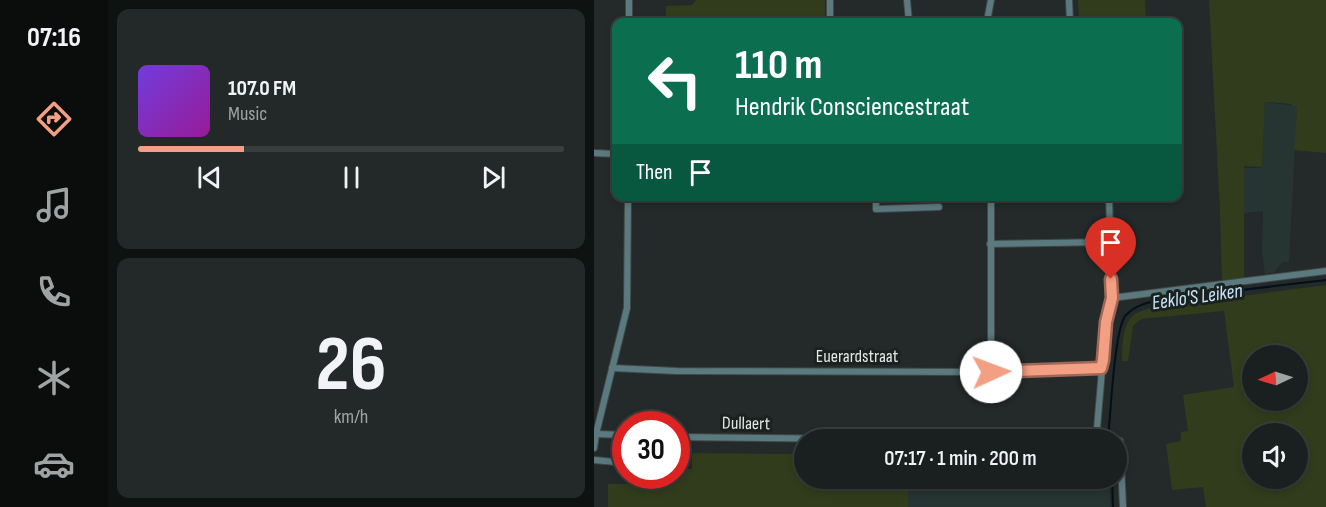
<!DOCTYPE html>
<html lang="en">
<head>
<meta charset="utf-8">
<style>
	body { margin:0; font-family:"Sofia Sans Condensed",sans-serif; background:#232828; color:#f1f3f6; height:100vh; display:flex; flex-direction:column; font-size:22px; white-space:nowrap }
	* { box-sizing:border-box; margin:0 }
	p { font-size:20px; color:#9fa3a4 }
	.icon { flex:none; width:33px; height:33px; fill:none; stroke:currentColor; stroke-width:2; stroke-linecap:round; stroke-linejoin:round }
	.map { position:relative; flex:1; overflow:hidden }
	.details { display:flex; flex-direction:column; gap:9px; padding:9px; background:#0e1211; width:486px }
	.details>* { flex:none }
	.guide { position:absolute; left:18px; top:18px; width:570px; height:183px; border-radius:12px; box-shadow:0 3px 9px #0003,0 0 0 2px #383e3d; background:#0b6e4f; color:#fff; overflow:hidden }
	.needle { width:39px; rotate:266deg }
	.tools { position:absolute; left:648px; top:345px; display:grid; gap:12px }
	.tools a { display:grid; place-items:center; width:66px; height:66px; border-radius:50%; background:#1a201f; box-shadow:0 3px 9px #0003,0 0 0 2px #383e3d; font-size:30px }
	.speed { position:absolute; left:18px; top:411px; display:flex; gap:12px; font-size:30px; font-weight:700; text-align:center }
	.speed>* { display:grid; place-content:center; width:78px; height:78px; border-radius:50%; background:#1a201f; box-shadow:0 3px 9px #0003,0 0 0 2px #383e3d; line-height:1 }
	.speed .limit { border:9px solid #d22; background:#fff; color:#111 }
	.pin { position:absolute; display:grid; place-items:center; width:51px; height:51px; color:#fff; margin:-62px -26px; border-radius:50% 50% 50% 0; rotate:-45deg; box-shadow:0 0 6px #0007 }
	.pin .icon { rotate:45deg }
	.me { position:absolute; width:66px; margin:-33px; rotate:88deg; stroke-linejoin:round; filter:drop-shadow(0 0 4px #0008) }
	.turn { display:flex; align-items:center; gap:21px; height:126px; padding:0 24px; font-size:27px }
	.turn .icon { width:78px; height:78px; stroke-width:2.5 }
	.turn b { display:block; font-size:42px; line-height:51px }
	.then { display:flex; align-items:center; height:57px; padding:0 24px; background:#0003; gap:12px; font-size:22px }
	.details .widget { flex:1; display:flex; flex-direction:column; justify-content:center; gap:9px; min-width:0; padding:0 21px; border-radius:12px; background:#232828 }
	.details .dial { align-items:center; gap:0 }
	.dial b { font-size:78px; line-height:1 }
	.song { display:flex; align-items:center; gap:18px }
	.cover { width:72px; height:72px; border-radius:9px; background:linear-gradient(135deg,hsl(260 70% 55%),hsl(300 70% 35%)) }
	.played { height:6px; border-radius:3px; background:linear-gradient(90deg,#f39f84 25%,#383e3d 25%) }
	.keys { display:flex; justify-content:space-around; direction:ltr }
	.trip { position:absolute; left:200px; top:429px; width:333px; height:60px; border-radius:30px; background:#1a201f; box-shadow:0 3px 9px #0003,0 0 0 2px #383e3d; font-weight:600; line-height:60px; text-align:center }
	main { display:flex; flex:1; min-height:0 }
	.menu { display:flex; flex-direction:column; width:108px; justify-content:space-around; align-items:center; background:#0a0d0c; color:#9fa3a4 }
	.menu .icon { width:42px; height:42px }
	.menu .on { color:#f39f84 }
	.menu b { font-size:27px; color:#f1f3f6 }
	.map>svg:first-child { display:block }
	.built { fill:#263532 }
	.green { fill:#313c1c; fill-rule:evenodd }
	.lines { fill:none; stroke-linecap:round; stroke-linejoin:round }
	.stream { stroke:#02101b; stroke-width:2 }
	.minor-casing { stroke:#424847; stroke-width:8 }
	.minor { stroke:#5b7a7f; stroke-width:6 }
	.route-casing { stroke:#9e6756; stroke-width:15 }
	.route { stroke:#f39f84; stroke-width:10 }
	.labels { text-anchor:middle; stroke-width:6; stroke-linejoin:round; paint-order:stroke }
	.street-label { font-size:18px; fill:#e3e7e6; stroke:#1a211f }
	.water-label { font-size:20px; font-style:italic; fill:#c7e6fb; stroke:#1a211f }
</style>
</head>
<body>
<main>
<nav class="menu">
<b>07:16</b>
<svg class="icon on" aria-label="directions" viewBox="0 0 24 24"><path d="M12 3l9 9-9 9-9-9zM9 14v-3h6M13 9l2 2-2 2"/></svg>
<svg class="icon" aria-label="music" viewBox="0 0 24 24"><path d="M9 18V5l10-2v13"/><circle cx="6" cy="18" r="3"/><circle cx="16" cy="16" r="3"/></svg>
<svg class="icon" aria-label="phone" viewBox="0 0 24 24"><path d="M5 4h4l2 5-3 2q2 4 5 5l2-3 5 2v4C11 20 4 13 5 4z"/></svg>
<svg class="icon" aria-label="climate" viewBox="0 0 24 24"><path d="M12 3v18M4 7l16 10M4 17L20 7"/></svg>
<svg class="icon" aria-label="car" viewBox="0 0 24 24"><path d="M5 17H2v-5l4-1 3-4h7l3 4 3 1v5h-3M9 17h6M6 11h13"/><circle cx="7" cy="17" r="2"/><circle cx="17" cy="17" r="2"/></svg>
</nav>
<section class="details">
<div class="widget">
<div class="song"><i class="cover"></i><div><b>107.0 FM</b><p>Music</p></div></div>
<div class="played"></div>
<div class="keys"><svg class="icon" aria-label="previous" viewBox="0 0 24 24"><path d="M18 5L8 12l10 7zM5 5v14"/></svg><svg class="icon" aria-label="pause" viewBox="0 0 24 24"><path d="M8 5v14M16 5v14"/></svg><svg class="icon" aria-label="next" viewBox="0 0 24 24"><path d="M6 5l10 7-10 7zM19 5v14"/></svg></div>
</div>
<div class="widget dial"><b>26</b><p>km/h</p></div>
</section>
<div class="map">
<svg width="732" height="507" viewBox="0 0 732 507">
	<rect width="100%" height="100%" fill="#232a29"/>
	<!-- built -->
	<g class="built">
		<polygon points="671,102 703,106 695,262 688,262 681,272 671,274 668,253 669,211 650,213 650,168 668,168"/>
		<polygon points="314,479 515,479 516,507 314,507"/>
	</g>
	<!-- green -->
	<g class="green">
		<polygon points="102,0 231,0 231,22 72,22 72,6 98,5"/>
		<polygon points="484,0 551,0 552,22 485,22"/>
		<polygon points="615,0 732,0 732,153 700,150 703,106 698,106 698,104 671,102 668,167 650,166 650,278 628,280 626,212"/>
		<path d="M732,285V507H612L609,487L578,490L572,444L587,441V432L594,431L589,395L640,387L630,311L547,319L539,326L534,361H528C528,348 528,329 536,319C541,312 550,310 557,308ZM658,356H704V400H658ZM658,434H704V478H658Z"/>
		<polygon points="98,453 210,454 210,478 314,479 314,507 14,507 14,484 57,484 58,476 82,476 83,469 98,469"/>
	</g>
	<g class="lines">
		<!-- stream -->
		<g class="stream">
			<path d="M516,440L515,427C517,407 521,326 532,315C543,304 556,302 571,299L732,280"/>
			<polyline points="518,478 519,507"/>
		</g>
		<!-- minor casing -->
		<g class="minor-casing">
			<g id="minor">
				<polyline points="313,0 315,22"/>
				<polyline points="475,0 476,22"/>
				<polyline points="35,22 35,0"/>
				<polyline points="236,22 236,0"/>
				<polyline points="395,22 394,16 397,0"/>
				<polyline points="0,153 22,154"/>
				<polyline points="282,196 282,209 345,207"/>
				<polyline points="397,196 397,372"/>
				<polyline points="396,244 516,242"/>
				<polyline points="518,298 732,271"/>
				<polyline points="18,368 83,371 397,372 507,368"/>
				<polyline points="2,434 32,435"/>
				<polyline points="82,437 365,440"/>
				<polyline points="502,440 512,323 518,298 515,196"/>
				<polyline points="522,440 526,441 529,507"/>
				<polyline points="0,448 2,434 33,308 34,196"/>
				<polyline points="0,460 32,463"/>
			</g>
		</g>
		<!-- minor -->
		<use href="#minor" class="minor"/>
	</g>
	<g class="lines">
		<!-- route casing -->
		<g class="route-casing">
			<polyline id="route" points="397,372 507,368 509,360 512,322 518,298 517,279"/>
		</g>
		<!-- route -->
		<use href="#route" class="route"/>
	</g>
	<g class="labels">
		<!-- street labels -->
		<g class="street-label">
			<text x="263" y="362">Euerardstraat</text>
			<text transform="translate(152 423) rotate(1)" y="6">Dullaert</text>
		</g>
		<!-- water labels -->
		<g class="water-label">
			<text transform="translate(603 296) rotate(-8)" y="7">Eeklo'S Leiken</text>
		</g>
	</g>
</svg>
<div class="tools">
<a><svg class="needle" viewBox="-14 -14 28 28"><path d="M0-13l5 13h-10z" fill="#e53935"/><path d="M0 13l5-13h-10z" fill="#9fa3a4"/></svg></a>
<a><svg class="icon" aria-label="sound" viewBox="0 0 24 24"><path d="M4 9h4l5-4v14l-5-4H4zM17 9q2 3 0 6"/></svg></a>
</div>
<div class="speed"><div class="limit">30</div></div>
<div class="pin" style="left:517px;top:279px;background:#d93025"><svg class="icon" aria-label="arrive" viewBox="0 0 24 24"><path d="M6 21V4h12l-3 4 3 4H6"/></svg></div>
<svg class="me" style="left:397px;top:372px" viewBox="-20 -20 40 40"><circle r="19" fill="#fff"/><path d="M0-13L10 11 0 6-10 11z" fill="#f39f84"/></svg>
<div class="trip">07:17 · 1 min · 200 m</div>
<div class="guide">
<div class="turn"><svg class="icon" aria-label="left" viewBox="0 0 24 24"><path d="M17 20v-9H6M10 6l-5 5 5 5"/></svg><div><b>110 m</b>Hendrik Consciencestraat</div></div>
<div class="then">Then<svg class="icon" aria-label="arrive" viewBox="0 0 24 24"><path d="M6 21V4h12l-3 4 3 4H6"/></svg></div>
</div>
</div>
</main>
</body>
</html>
